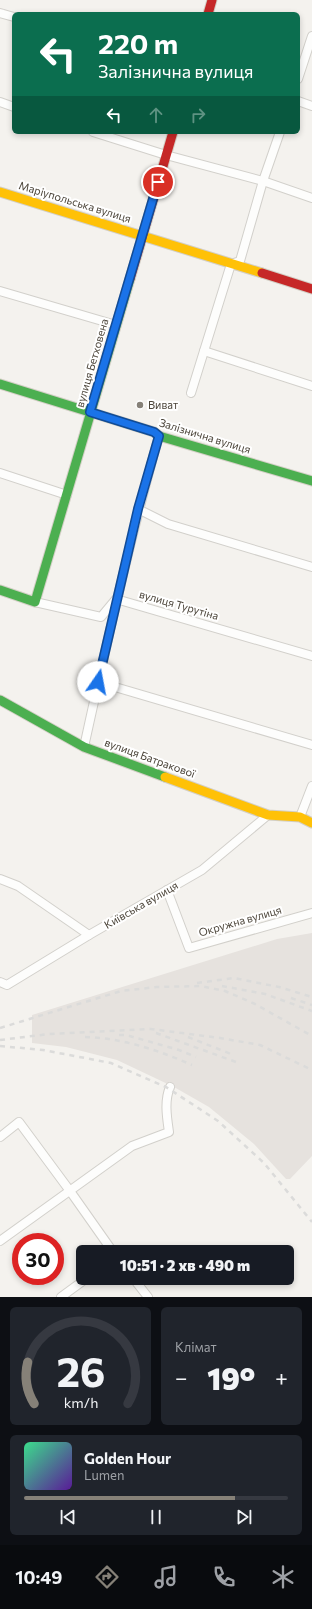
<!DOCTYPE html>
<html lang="uk">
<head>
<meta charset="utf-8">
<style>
	body { margin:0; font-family:Commissioner,sans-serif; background:#20242c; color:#f1f3f6; height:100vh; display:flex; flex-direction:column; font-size:15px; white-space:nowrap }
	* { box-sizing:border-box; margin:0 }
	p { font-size:13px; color:#9ea1a6 }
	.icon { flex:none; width:22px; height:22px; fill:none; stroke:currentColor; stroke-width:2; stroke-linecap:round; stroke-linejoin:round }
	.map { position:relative; height:1297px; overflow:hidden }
	.side { display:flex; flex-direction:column; gap:10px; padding:10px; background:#0d0f14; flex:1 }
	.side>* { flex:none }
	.top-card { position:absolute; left:12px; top:12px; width:288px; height:122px; border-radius:6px; box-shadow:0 2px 6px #0003; background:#0b6e4f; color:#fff; overflow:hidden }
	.speed { position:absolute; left:12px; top:1233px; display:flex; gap:8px; font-size:20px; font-weight:700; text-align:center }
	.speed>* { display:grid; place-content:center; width:52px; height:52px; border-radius:50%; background:#171b24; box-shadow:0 2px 6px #0003; line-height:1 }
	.speed .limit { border:6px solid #d22; background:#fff; color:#111 }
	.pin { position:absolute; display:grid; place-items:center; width:34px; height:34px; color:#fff; margin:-17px; border:2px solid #fff; border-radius:50%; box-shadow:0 1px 4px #0007 }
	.me { position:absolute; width:44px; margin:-22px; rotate:12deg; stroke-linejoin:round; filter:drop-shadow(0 0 3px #0008) }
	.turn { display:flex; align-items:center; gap:14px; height:84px; padding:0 20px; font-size:18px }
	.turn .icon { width:52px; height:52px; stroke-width:2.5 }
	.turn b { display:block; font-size:28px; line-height:34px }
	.lanes { display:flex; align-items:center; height:38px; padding:0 20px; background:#0003; justify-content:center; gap:20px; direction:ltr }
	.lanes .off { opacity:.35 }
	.big { font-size:30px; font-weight:800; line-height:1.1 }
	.side .card { flex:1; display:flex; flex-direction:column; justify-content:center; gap:6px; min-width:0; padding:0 14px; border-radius:6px; background:#20242c }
	.side .dial { align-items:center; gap:0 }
	.dial svg { height:104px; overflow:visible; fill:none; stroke:#363941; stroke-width:7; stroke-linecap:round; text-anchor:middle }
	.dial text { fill:#f1f3f6; stroke:none }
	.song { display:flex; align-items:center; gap:12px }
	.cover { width:48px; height:48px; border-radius:6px; background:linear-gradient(135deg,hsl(150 70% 55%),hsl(270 70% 35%)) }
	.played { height:4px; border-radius:2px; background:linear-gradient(90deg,#868178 80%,#363941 80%) }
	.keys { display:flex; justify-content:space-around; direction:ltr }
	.heat { display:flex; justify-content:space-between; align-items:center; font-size:22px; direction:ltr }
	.side .tiles { flex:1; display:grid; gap:10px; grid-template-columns:1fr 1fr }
	.card:last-child { grid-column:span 2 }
	.trip { position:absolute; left:76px; top:1245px; width:218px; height:40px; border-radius:6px; background:#171b24; box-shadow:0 2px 6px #0003; font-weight:800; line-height:40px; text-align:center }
	.menu { display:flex; height:64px; justify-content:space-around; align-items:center; background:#090b0e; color:#9ea1a6 }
	.menu .icon { width:28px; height:28px }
	.menu .active { color:#868178 }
	.menu b { font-size:18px; color:#f1f3f6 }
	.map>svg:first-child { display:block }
	.industrial { fill:#e6e2de }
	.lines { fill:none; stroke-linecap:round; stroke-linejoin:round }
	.street-casing { stroke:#d2d0cb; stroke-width:10 }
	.fast-casing { stroke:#d3cfc5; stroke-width:11 }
	.slow-casing { stroke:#d3cfc5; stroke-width:11 }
	.jam-casing { stroke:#d3cfc5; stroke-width:11 }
	.street { stroke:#fdfdfc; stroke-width:8 }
	.fast { stroke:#4caf50; stroke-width:9 }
	.slow { stroke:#ffc107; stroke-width:9 }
	.jam { stroke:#c62828; stroke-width:9 }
	.rail { stroke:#dbdbda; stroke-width:2.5; stroke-dasharray:5 5; stroke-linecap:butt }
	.route-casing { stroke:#114b97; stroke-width:10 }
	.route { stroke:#1a73e8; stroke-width:7 }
	.poi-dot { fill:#868178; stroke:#fff; stroke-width:1.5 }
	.labels { text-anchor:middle; stroke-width:4; stroke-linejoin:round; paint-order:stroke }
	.street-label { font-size:11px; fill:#4b4439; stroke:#fff }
	.poi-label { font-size:11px; fill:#4b4439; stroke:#fff; text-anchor:start }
</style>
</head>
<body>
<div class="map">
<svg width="312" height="1297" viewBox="0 0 312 1297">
	<rect width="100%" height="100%" fill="#f4f2ee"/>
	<!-- industrial -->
	<polygon class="industrial" points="312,933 312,1156 290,1179 286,1179 254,1144 209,1107 174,1087 117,1060 66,1047 32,1043 32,1015 277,939"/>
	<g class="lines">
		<!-- street casing -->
		<g class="street-casing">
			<g id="street">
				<polyline points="0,13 14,17"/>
				<polyline points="298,79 312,36"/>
				<polyline points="298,101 312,106"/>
				<polyline points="0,102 14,107"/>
				<polyline points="93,132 166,155 263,181 312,198"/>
				<polyline points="0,291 116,325"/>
				<polyline points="204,351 312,386"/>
				<polyline points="191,393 231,264 240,261 263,181 280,132"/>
				<polyline points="0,473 67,495"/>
				<polyline points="138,509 168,524 312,567"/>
				<polyline points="35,602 101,617 116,599 312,656"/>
				<polyline points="98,682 312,745"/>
				<path d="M84,747C107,642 130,539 159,436"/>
				<polyline points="300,817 312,786"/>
				<polyline points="0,879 18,886 89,935"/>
				<polyline points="167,890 189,948 312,913"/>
				<polyline points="0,982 7,985 89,935 202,870 268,815"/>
				<polyline points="0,1137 19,1122 70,1191 113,1252"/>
				<path d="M0,1241L132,1146L169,1132C167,1118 164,1101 170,1087"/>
				<polyline points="133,1278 148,1297"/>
				<polyline points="61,1297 87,1278"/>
			</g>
		</g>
		<!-- fast casing -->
		<g class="fast-casing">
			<g id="fast">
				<polyline points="0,384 154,432 159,436 312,481"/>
				<polyline points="0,590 35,602 130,279"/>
				<polyline points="0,700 84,747 165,777"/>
			</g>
		</g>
		<!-- slow casing -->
		<g class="slow-casing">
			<g id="slow">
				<polyline points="0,192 262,273"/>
				<polyline points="165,777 268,815 300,817 312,823"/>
			</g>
		</g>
		<!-- jam casing -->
		<g class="jam-casing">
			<g id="jam">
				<polyline points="208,14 212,0"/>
				<polyline points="262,273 312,289"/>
				<polyline points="130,279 173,132"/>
			</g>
		</g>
		<!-- street -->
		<use href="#street" class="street"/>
		<!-- fast -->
		<use href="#fast" class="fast"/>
		<!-- slow -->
		<use href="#slow" class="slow"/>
		<!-- jam -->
		<use href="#jam" class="jam"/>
		<!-- rail -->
		<g class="rail">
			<polyline points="197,983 234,978 279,987 312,997"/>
			<polyline points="222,986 265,994 312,1011"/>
			<polyline points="291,998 312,1005"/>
			<polyline points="0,1028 121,991 157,987 201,986 225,991 255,1004 312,1036"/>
			<polyline points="156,1033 236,1062"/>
			<polyline points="119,1035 126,1035 179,1050 196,1057"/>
			<path d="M85,1037C122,1038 158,1050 192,1065"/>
			<polyline points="188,1037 231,1054"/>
			<polyline points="0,1040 49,1034 151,1029 220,1038 260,1045 312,1070"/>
			<polyline points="0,1046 43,1050 111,1063 166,1087 218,1121 264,1163 312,1222"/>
		</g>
	</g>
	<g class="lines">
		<!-- route casing -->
		<g class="route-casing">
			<polyline id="route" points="98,682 138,509 159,436 154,432 90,412 158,182"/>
		</g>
		<!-- route -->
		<use href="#route" class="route"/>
	</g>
	<!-- markers -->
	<circle class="poi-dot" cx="140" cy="405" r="4"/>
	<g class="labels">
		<!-- street labels -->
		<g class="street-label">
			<text transform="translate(75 202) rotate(17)" y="4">Маріупольська вулиця</text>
			<text transform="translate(92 363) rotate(-74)" y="4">вулиця Бетховена</text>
			<text transform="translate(205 436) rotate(17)" y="4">Залізнична вулиця</text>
			<text transform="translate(179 605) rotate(16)" y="4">вулиця Турутіна</text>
			<text transform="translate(150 758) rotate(20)" y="4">вулиця Батракової</text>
			<text transform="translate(141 905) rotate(-30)" y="4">Київська вулиця</text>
			<text transform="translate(240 921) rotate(-16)" y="4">Окружна вулиця</text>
		</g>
		<!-- poi labels -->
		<g class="poi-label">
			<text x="148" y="409">Виват</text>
		</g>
	</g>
</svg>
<div class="speed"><div class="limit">30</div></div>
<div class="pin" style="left:158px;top:182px;background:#d93025"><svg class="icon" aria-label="arrive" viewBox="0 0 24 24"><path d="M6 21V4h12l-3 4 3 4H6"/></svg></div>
<svg class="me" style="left:98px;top:682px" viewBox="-20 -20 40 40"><circle r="19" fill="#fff"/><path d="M0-13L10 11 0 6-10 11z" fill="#1a73e8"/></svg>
<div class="trip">10:51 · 2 хв · 490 m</div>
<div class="top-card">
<div class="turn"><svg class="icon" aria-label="left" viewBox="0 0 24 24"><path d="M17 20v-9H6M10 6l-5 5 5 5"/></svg><div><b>220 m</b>Залізнична вулиця</div></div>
<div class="lanes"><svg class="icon" aria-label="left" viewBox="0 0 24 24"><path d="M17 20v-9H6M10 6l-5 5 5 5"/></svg><svg class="icon off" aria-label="ahead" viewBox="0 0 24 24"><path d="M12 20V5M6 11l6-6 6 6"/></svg><svg class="icon off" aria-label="right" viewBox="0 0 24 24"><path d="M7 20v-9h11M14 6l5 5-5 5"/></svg></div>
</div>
</div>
<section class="side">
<div class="tiles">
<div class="card dial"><svg viewBox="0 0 100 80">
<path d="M14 69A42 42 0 1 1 86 69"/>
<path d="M14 69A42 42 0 0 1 9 37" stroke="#868178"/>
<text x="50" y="56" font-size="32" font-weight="700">26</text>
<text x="50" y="72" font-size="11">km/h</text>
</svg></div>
<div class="card"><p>Клімат</p>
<div class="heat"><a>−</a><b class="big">19°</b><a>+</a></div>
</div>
<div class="card">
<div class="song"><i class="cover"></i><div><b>Golden Hour</b><p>Lumen</p></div></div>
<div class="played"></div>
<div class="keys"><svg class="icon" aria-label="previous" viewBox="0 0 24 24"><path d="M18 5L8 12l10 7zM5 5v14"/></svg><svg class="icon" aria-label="pause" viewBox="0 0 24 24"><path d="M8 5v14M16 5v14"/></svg><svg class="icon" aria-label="next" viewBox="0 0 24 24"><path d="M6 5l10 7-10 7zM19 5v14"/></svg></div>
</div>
</div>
</section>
<nav class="menu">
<b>10:49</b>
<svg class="icon active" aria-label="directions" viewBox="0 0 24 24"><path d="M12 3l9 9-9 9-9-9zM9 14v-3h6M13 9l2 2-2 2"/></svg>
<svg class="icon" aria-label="music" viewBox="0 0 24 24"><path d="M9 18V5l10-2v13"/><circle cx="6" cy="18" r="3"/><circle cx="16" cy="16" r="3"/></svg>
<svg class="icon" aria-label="phone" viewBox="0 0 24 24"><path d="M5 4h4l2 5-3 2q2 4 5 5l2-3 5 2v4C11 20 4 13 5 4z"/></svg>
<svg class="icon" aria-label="climate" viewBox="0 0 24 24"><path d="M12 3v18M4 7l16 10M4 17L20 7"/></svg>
</nav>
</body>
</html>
